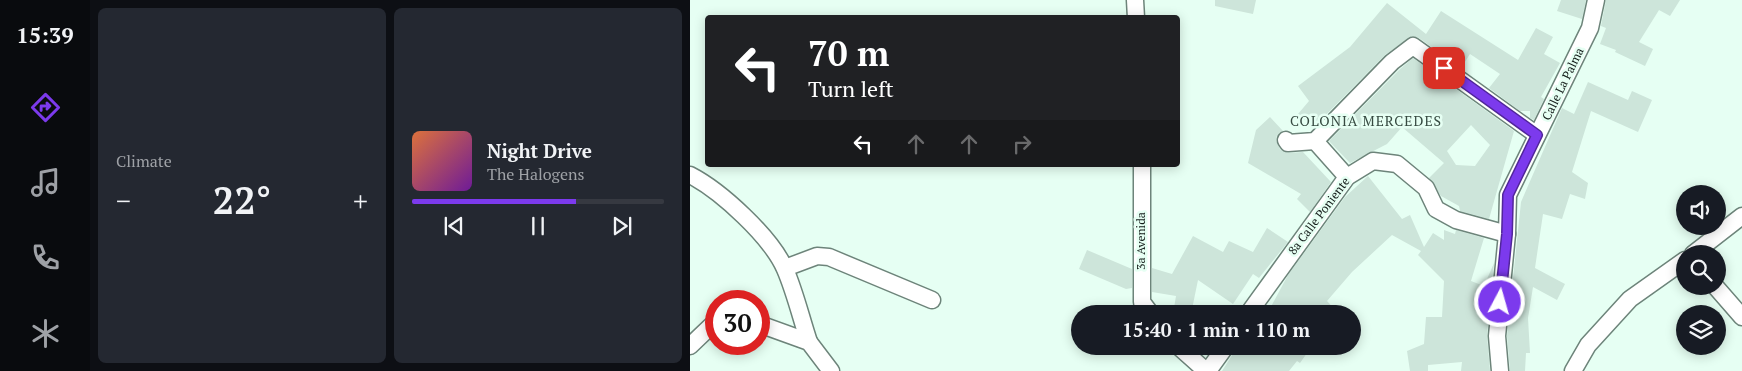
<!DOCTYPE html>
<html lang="en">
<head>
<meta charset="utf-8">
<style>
	body { margin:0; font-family:"PT Serif",serif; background:#242831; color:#f1f3f6; height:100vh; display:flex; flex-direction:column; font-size:19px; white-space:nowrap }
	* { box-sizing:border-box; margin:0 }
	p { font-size:16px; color:#9ea1a6 }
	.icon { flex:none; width:28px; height:28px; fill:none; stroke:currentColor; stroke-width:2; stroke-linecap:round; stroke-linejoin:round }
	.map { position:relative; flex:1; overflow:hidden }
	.details { display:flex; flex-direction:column; gap:8px; padding:8px; background:#0d0f14; width:600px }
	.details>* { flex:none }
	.top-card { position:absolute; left:15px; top:15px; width:475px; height:152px; border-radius:5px; box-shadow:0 2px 12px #0003; background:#202124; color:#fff; overflow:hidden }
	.tools { position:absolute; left:986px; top:185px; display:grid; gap:10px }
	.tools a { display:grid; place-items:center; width:50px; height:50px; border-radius:50%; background:#171b24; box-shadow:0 2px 12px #0003; font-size:25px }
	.speed { position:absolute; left:15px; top:290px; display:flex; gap:10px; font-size:25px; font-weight:700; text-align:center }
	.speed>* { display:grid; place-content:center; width:65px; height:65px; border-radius:50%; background:#171b24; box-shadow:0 2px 12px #0003; line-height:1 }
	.speed .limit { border:8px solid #d22; background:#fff; color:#111 }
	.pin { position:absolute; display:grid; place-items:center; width:42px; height:42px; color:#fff; margin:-21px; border-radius:10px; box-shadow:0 2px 8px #0006 }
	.me { position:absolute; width:55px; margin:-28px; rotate:6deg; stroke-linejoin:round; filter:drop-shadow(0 0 4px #0008) }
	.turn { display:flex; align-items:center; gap:18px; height:105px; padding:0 20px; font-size:22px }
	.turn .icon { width:65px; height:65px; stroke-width:2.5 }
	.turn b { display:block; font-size:35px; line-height:42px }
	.lanes { display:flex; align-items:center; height:48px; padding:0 20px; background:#0003; justify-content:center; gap:25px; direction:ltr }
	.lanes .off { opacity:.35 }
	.big { font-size:38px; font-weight:600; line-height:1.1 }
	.details .tile { flex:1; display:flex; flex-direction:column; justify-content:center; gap:8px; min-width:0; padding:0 18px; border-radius:8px; background:#242831 }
	.song { display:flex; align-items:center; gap:15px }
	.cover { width:60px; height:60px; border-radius:8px; background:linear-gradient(135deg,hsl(20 70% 55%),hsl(280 70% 35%)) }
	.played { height:5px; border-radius:2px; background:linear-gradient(90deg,#7c3aed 65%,#363941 65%) }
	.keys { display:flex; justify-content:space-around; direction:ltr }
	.heat { display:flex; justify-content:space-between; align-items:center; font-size:28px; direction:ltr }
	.details .tiles { flex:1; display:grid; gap:8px; grid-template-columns:repeat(2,1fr) }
	.trip { position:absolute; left:381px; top:305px; width:290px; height:50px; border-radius:25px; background:#171b24; box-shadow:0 2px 12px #0003; font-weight:600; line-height:50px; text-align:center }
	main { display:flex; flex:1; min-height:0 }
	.tabs { display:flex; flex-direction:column; width:90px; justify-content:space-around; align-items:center; background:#090b0e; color:#9ea1a6 }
	.tabs .icon { width:35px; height:35px }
	.tabs .current { color:#7c3aed }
	.tabs b { font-size:22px; color:#f1f3f6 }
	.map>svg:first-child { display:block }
	.building { fill:#cde5da; fill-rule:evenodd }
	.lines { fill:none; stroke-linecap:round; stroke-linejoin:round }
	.minor-casing { stroke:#6d847a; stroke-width:19 }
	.minor { stroke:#fff; stroke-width:16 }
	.route-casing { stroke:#51269a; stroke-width:12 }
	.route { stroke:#7c3aed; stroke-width:9 }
	.labels { text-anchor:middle; stroke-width:5; stroke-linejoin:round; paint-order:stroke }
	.street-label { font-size:12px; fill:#131b18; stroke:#e6fff3 }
	.neighbourhood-label { font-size:14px; letter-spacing:1px; fill:#364a41; stroke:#e6fff3 }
</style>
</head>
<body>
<main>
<nav class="tabs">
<b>15:39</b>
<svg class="icon current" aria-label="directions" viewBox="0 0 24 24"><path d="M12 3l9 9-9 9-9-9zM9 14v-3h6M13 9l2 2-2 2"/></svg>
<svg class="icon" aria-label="music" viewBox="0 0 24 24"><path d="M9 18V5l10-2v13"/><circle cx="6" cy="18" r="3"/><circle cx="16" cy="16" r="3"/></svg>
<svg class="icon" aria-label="phone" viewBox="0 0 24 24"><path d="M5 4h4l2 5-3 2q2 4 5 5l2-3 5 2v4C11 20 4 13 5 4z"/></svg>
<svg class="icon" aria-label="climate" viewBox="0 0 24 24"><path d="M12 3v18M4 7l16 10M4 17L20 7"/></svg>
</nav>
<section class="details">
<div class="tiles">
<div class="tile"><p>Climate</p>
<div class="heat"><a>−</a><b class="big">22°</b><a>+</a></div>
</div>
<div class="tile">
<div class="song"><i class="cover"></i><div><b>Night Drive</b><p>The Halogens</p></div></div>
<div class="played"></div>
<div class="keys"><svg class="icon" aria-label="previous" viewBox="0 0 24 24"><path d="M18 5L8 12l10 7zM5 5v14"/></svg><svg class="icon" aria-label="pause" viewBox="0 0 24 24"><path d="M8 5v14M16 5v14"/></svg><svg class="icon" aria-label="next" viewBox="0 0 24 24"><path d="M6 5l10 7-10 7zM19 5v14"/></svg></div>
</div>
</div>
</section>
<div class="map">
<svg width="1052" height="371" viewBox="0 0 1052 371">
	<rect width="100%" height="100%" fill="#e6fff3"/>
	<!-- building -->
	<g class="building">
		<polygon points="525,0 566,0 563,14 525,6"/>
		<polygon points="871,0 896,0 892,19 867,11"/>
		<polygon points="916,0 990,0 980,16 969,10 949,42 963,49 955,66 925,52 926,50 910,44 916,28 911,26"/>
		<polygon points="697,3 736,34 751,11 828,60 846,28 863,37 854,54 870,63 851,97 854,99 844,120 840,118 840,111 830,111 799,88 810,74 780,54 771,68 729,38 722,36 695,55 623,128 608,114 619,101 608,86 660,47"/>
		<path d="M723,58L824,131L799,219L770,211L769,206L751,196L739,178L754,163L712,127L697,144L660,163L639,141L709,70ZM781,125L800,145L785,166L766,165L757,151Z"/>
		<polygon points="898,82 938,100 942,91 962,100 948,132 901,111 882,172 898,183 895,199 880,194 872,219 853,214 845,268 875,284 867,300 843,287 838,318 840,353 836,353 835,371 820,371 817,336 831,202 872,108 884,114"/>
		<polygon points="580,117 593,131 587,135 586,140 590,149 598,153 613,152 641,182 620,212 607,199 611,194 558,163 566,130"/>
		<polygon points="678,176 712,219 720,215 734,247 743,233 754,240 754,230 765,234 766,230 794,238 781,281 794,286 804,263 797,335 800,371 771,371 772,362 738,365 738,371 720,371 717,351 734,344 736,317 752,317 754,281 728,255 731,251 702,235 662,272 637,301 649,314 577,314 598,275 655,197"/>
		<polygon points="577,228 598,242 569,278 563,274 543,304 508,280 501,314 483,314 486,296 462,292 462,268 482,274 503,236 533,252 539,241 563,252"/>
		<polygon points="397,250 442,269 442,288 436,289 389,269"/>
		<polygon points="548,346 622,346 610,363 607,361 599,371 532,371"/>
	</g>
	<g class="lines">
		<!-- minor casing -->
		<g class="minor-casing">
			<g id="minor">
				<polyline points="445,0 446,18"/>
				<polyline points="596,140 598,143 625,141 702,62 723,46 847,135"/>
				<polyline points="625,141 657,177"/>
				<polyline points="452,165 452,302 461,314"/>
				<path d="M0,175C31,191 81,237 95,269C105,292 111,318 119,342"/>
				<polyline points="1003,254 1052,216"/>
				<polyline points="95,268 127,256 139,257 242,300"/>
				<polyline points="1025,286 1052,317"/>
				<polyline points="558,314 657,177 683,161 707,164 736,188 746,209 766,220 817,234"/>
				<polyline points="69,324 119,342 141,371"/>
				<polyline points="0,346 23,324 26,323"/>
				<polyline points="488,346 516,371"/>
				<polyline points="518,371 536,346"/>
				<polyline points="810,371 807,336 817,234 818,195 900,28 906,0"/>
				<polyline points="883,371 898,345 940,299 995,260"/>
			</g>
		</g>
		<!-- minor -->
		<use href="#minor" class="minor"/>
	</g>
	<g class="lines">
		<!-- route casing -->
		<g class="route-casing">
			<polyline id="route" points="754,68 847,135 818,195 817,234 810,302"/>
		</g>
		<!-- route -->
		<use href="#route" class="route"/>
	</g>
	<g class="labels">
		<!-- street labels -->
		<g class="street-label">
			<text transform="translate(873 84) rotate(-64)" y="4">Calle La Palma</text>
			<text transform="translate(629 216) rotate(-53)" y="4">8a Calle Poniente</text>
			<text transform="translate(451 241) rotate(-90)" y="4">3a Avenida</text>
		</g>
		<!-- neighbourhood labels -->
		<g class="neighbourhood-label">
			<text x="676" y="126">COLONIA MERCEDES</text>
		</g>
	</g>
</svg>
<div class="tools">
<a><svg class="icon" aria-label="sound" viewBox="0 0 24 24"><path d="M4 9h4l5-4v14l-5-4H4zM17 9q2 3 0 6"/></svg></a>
<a><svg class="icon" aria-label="search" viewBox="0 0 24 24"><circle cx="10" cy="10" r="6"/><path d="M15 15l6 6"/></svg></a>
<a><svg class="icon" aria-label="layers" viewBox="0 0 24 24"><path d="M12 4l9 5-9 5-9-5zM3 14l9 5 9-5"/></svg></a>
</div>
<div class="speed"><div class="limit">30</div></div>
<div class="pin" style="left:754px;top:68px;background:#d93025"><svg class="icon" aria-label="arrive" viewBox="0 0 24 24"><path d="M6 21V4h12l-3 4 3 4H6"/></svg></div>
<svg class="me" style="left:810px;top:302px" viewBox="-20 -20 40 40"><circle r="17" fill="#7c3aed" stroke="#fff" stroke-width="3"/><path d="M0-11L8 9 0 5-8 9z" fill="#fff"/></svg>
<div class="trip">15:40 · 1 min · 110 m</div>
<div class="top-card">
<div class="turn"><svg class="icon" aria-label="left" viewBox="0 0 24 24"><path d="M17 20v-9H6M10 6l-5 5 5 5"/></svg><div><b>70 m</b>Turn left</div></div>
<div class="lanes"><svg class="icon" aria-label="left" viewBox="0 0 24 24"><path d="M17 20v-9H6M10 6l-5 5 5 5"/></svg><svg class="icon off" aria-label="ahead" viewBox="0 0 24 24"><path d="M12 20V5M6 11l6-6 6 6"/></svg><svg class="icon off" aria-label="ahead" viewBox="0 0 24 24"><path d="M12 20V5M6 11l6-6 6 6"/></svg><svg class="icon off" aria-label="right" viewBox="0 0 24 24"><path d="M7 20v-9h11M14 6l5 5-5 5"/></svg></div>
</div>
</div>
</main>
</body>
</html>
